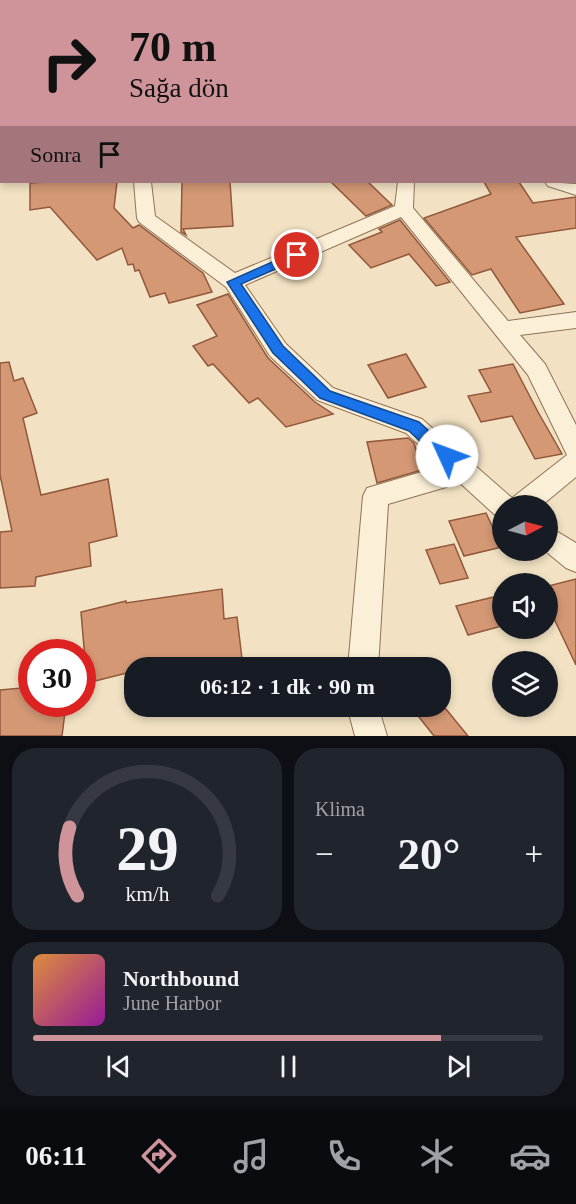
<!DOCTYPE html>
<html lang="tr">
<head>
<meta charset="utf-8">
<style>
	body { margin:0; font-family:"Times New Roman",serif; background:#20242c; color:#f1f3f6; height:100vh; display:flex; flex-direction:column; font-size:22px; white-space:nowrap }
	* { box-sizing:border-box; margin:0 }
	p { font-size:20px; color:#9ea1a6 }
	.icon { flex:none; width:33px; height:33px; fill:none; stroke:currentColor; stroke-width:2; stroke-linecap:round; stroke-linejoin:round }
	.map { position:relative; height:736px; overflow:hidden }
	.panel { display:flex; flex-direction:column; gap:12px; padding:12px; background:#0d0f14; flex:1 }
	.panel>* { flex:none }
	.guide { position:absolute; left:0px; top:0px; width:576px; height:183px; box-shadow:0 3px 9px #0003; background:#ce949a; color:#111; overflow:hidden }
	.needle { width:39px; rotate:84deg }
	.fabs { position:absolute; left:492px; top:495px; display:grid; gap:12px }
	.fabs a { display:grid; place-items:center; width:66px; height:66px; border-radius:50%; background:#171b24; box-shadow:0 3px 9px #0003; font-size:30px }
	.speed { position:absolute; left:18px; top:639px; display:flex; gap:12px; font-size:30px; font-weight:700; text-align:center }
	.speed>* { display:grid; place-content:center; width:78px; height:78px; border-radius:50%; background:#171b24; box-shadow:0 3px 9px #0003; line-height:1 }
	.speed .limit { border:9px solid #d22; background:#fff; color:#111 }
	.pin { position:absolute; display:grid; place-items:center; width:51px; height:51px; color:#fff; margin:-26px; border:3px solid #fff; border-radius:50%; box-shadow:0 2px 6px #0007 }
	.me { position:absolute; width:66px; margin:-33px; rotate:313deg; stroke-linejoin:round; filter:drop-shadow(0 0 4px #0008) }
	.turn { display:flex; align-items:center; gap:21px; height:126px; padding:0 30px; font-size:27px }
	.turn .icon { width:78px; height:78px; stroke-width:2.5 }
	.turn b { display:block; font-size:42px; line-height:51px }
	.then { display:flex; align-items:center; height:57px; padding:0 30px; background:#0003; gap:12px; font-size:22px }
	.big { font-size:45px; font-weight:700; line-height:1.1 }
	.panel .tile { flex:1; display:flex; flex-direction:column; justify-content:center; gap:9px; min-width:0; padding:0 21px; border-radius:24px; background:#20242c }
	.panel .dial { align-items:center; gap:0 }
	.dial svg { height:156px; overflow:visible; fill:none; stroke:#363941; stroke-width:7; stroke-linecap:round; text-anchor:middle }
	.dial text { fill:#f1f3f6; stroke:none }
	.song { display:flex; align-items:center; gap:18px }
	.cover { width:72px; height:72px; border-radius:9px; background:linear-gradient(135deg,hsl(30 70% 55%),hsl(300 70% 35%)) }
	.played { height:6px; border-radius:3px; background:linear-gradient(90deg,#ce949a 80%,#363941 80%) }
	.keys { display:flex; justify-content:space-around; direction:ltr }
	.heat { display:flex; justify-content:space-between; align-items:center; font-size:33px; direction:ltr }
	.panel .tiles { flex:1; display:grid; gap:12px; grid-template-columns:1fr 1fr }
	.tile:last-child { grid-column:span 2 }
	.trip { position:absolute; left:124px; top:657px; width:327px; height:60px; border-radius:24px; background:#171b24; box-shadow:0 3px 9px #0003; font-weight:700; line-height:60px; text-align:center }
	.tab-bar { display:flex; height:96px; justify-content:space-around; align-items:center; background:#090b0e; color:#9ea1a6 }
	.tab-bar .icon { width:42px; height:42px }
	.tab-bar .selected { color:#ce949a }
	.tab-bar b { font-size:27px; color:#f1f3f6 }
	.map>svg:first-child { display:block }
	.building { fill:#d49875; stroke:#91583b; stroke-width:1.5 }
	.lines { fill:none; stroke-linecap:round; stroke-linejoin:round }
	.minor-casing { stroke:#8f7257; stroke-width:2 }
	.minor { fill:#fcefd7; fill-rule:evenodd }
	.route { fill:#1a73e8; stroke:#114b97; stroke-width:1.5 }
</style>
</head>
<body>
<div class="map">
<svg width="576" height="736" viewBox="0 0 576 736">
	<rect width="100%" height="100%" fill="#f2e2c3"/>
	<!-- building -->
	<g class="building">
		<polygon points="46,182 117,182 114,208 133,228 139,225 203,273 212,292 169,303 165,293 150,297 139,270 135,271 133,264 128,265 122,248 97,260 50,207 30,210 30,183"/>
		<polygon points="182,182 230,182 233,226 183,229 186,235 181,232"/>
		<polygon points="331,182 368,182 392,205 366,216"/>
		<polygon points="484,182 519,182 533,203 576,197 576,228 516,237 564,304 520,313 491,269 472,275 424,218 491,194"/>
		<polygon points="400,220 450,282 436,286 409,254 371,268 349,245 382,232 379,229"/>
		<polygon points="228,294 268,358 315,402 333,414 286,427 258,398 249,403 213,364 208,366 193,346 217,336 197,305"/>
		<polygon points="406,354 426,387 388,398 368,365"/>
		<polygon points="9,362 14,381 23,378 37,413 23,418 41,495 108,479 117,536 89,543 91,566 36,577 35,586 0,588 0,532 12,531 0,475 0,363"/>
		<polygon points="513,364 538,412 562,454 535,459 512,416 481,422 468,396 491,392 479,370"/>
		<polygon points="408,438 414,443 422,470 377,483 367,442"/>
		<polygon points="486,513 502,547 464,556 449,521"/>
		<polygon points="454,544 468,578 440,584 426,550"/>
		<polygon points="576,579 576,665 548,606 548,586"/>
		<polygon points="222,589 224,619 237,617 243,667 135,668 135,671 87,683 81,612 126,601 126,603"/>
		<polygon points="502,595 502,626 468,635 456,606"/>
		<polygon points="32,687 32,704 66,704 62,736 0,736 0,690"/>
		<polygon points="441,703 468,736 434,736 419,717 432,706 441,706"/>
	</g>
	<g class="lines">
		<!-- minor casing -->
		<g class="minor-casing">
			<g id="minor">
				<rect x="63" y="0" width="12" height="2"/>
				<polygon points="282,0 294,0 295,2 282,2"/>
				<polygon points="0,36 2,36 0,46"/>
				<path d="M134,182H151L155,216L235,273L395,206L398,182H414L413,208L508,321L576,312V328L520,335L545,364L576,425V477L541,506H502V517L494,514L460,483L388,504L378,668H348L363,496L367,488L442,466L406,433L317,400L270,356L226,287L139,222L137,218ZM401,217L528,375L567,455L512,498L422,419L333,388L286,344L245,285Z"/>
				<polygon points="545,182 576,184 576,195 548,186"/>
				<polygon points="548,526 576,543 576,572 566,568 544,550 548,550"/>
				<polygon points="347,706 378,706 387,736 355,736"/>
			</g>
		</g>
		<!-- minor -->
		<use href="#minor" class="minor"/>
	</g>
	<!-- route -->
	<polygon class="route" points="297,251 301,252 301,258 241,284 283,346 330,391 419,422 452,452 454,456 452,461 441,461 409,431 320,398 273,353 227,282"/>
</svg>
<div class="fabs">
<a><svg class="needle" viewBox="-14 -14 28 28"><path d="M0-13l5 13h-10z" fill="#e53935"/><path d="M0 13l5-13h-10z" fill="#9ea1a6"/></svg></a>
<a><svg class="icon" aria-label="sound" viewBox="0 0 24 24"><path d="M4 9h4l5-4v14l-5-4H4zM17 9q2 3 0 6"/></svg></a>
<a><svg class="icon" aria-label="layers" viewBox="0 0 24 24"><path d="M12 4l9 5-9 5-9-5zM3 14l9 5 9-5"/></svg></a>
</div>
<div class="speed"><div class="limit">30</div></div>
<div class="pin" style="left:297px;top:255px;background:#d93025"><svg class="icon" aria-label="arrive" viewBox="0 0 24 24"><path d="M6 21V4h12l-3 4 3 4H6"/></svg></div>
<svg class="me" style="left:447px;top:456px" viewBox="-20 -20 40 40"><circle r="19" fill="#fff"/><path d="M0-13L10 11 0 6-10 11z" fill="#1a73e8"/></svg>
<div class="trip">06:12 · 1 dk · 90 m</div>
<div class="guide">
<div class="turn"><svg class="icon" aria-label="right" viewBox="0 0 24 24"><path d="M7 20v-9h11M14 6l5 5-5 5"/></svg><div><b>70 m</b>Sağa dön</div></div>
<div class="then">Sonra<svg class="icon" aria-label="arrive" viewBox="0 0 24 24"><path d="M6 21V4h12l-3 4 3 4H6"/></svg></div>
</div>
</div>
<section class="panel">
<div class="tiles">
<div class="tile dial"><svg viewBox="0 0 100 80">
<path d="M14 69A42 42 0 1 1 86 69"/>
<path d="M14 69A42 42 0 0 1 10 34" stroke="#ce949a"/>
<text x="50" y="56" font-size="32" font-weight="700">29</text>
<text x="50" y="72" font-size="11">km/h</text>
</svg></div>
<div class="tile"><p>Klima</p>
<div class="heat"><a>−</a><b class="big">20°</b><a>+</a></div>
</div>
<div class="tile">
<div class="song"><i class="cover"></i><div><b>Northbound</b><p>June Harbor</p></div></div>
<div class="played"></div>
<div class="keys"><svg class="icon" aria-label="previous" viewBox="0 0 24 24"><path d="M18 5L8 12l10 7zM5 5v14"/></svg><svg class="icon" aria-label="pause" viewBox="0 0 24 24"><path d="M8 5v14M16 5v14"/></svg><svg class="icon" aria-label="next" viewBox="0 0 24 24"><path d="M6 5l10 7-10 7zM19 5v14"/></svg></div>
</div>
</div>
</section>
<nav class="tab-bar">
<b>06:11</b>
<svg class="icon selected" aria-label="directions" viewBox="0 0 24 24"><path d="M12 3l9 9-9 9-9-9zM9 14v-3h6M13 9l2 2-2 2"/></svg>
<svg class="icon" aria-label="music" viewBox="0 0 24 24"><path d="M9 18V5l10-2v13"/><circle cx="6" cy="18" r="3"/><circle cx="16" cy="16" r="3"/></svg>
<svg class="icon" aria-label="phone" viewBox="0 0 24 24"><path d="M5 4h4l2 5-3 2q2 4 5 5l2-3 5 2v4C11 20 4 13 5 4z"/></svg>
<svg class="icon" aria-label="climate" viewBox="0 0 24 24"><path d="M12 3v18M4 7l16 10M4 17L20 7"/></svg>
<svg class="icon" aria-label="car" viewBox="0 0 24 24"><path d="M5 17H2v-5l4-1 3-4h7l3 4 3 1v5h-3M9 17h6M6 11h13"/><circle cx="7" cy="17" r="2"/><circle cx="17" cy="17" r="2"/></svg>
</nav>
</body>
</html>
